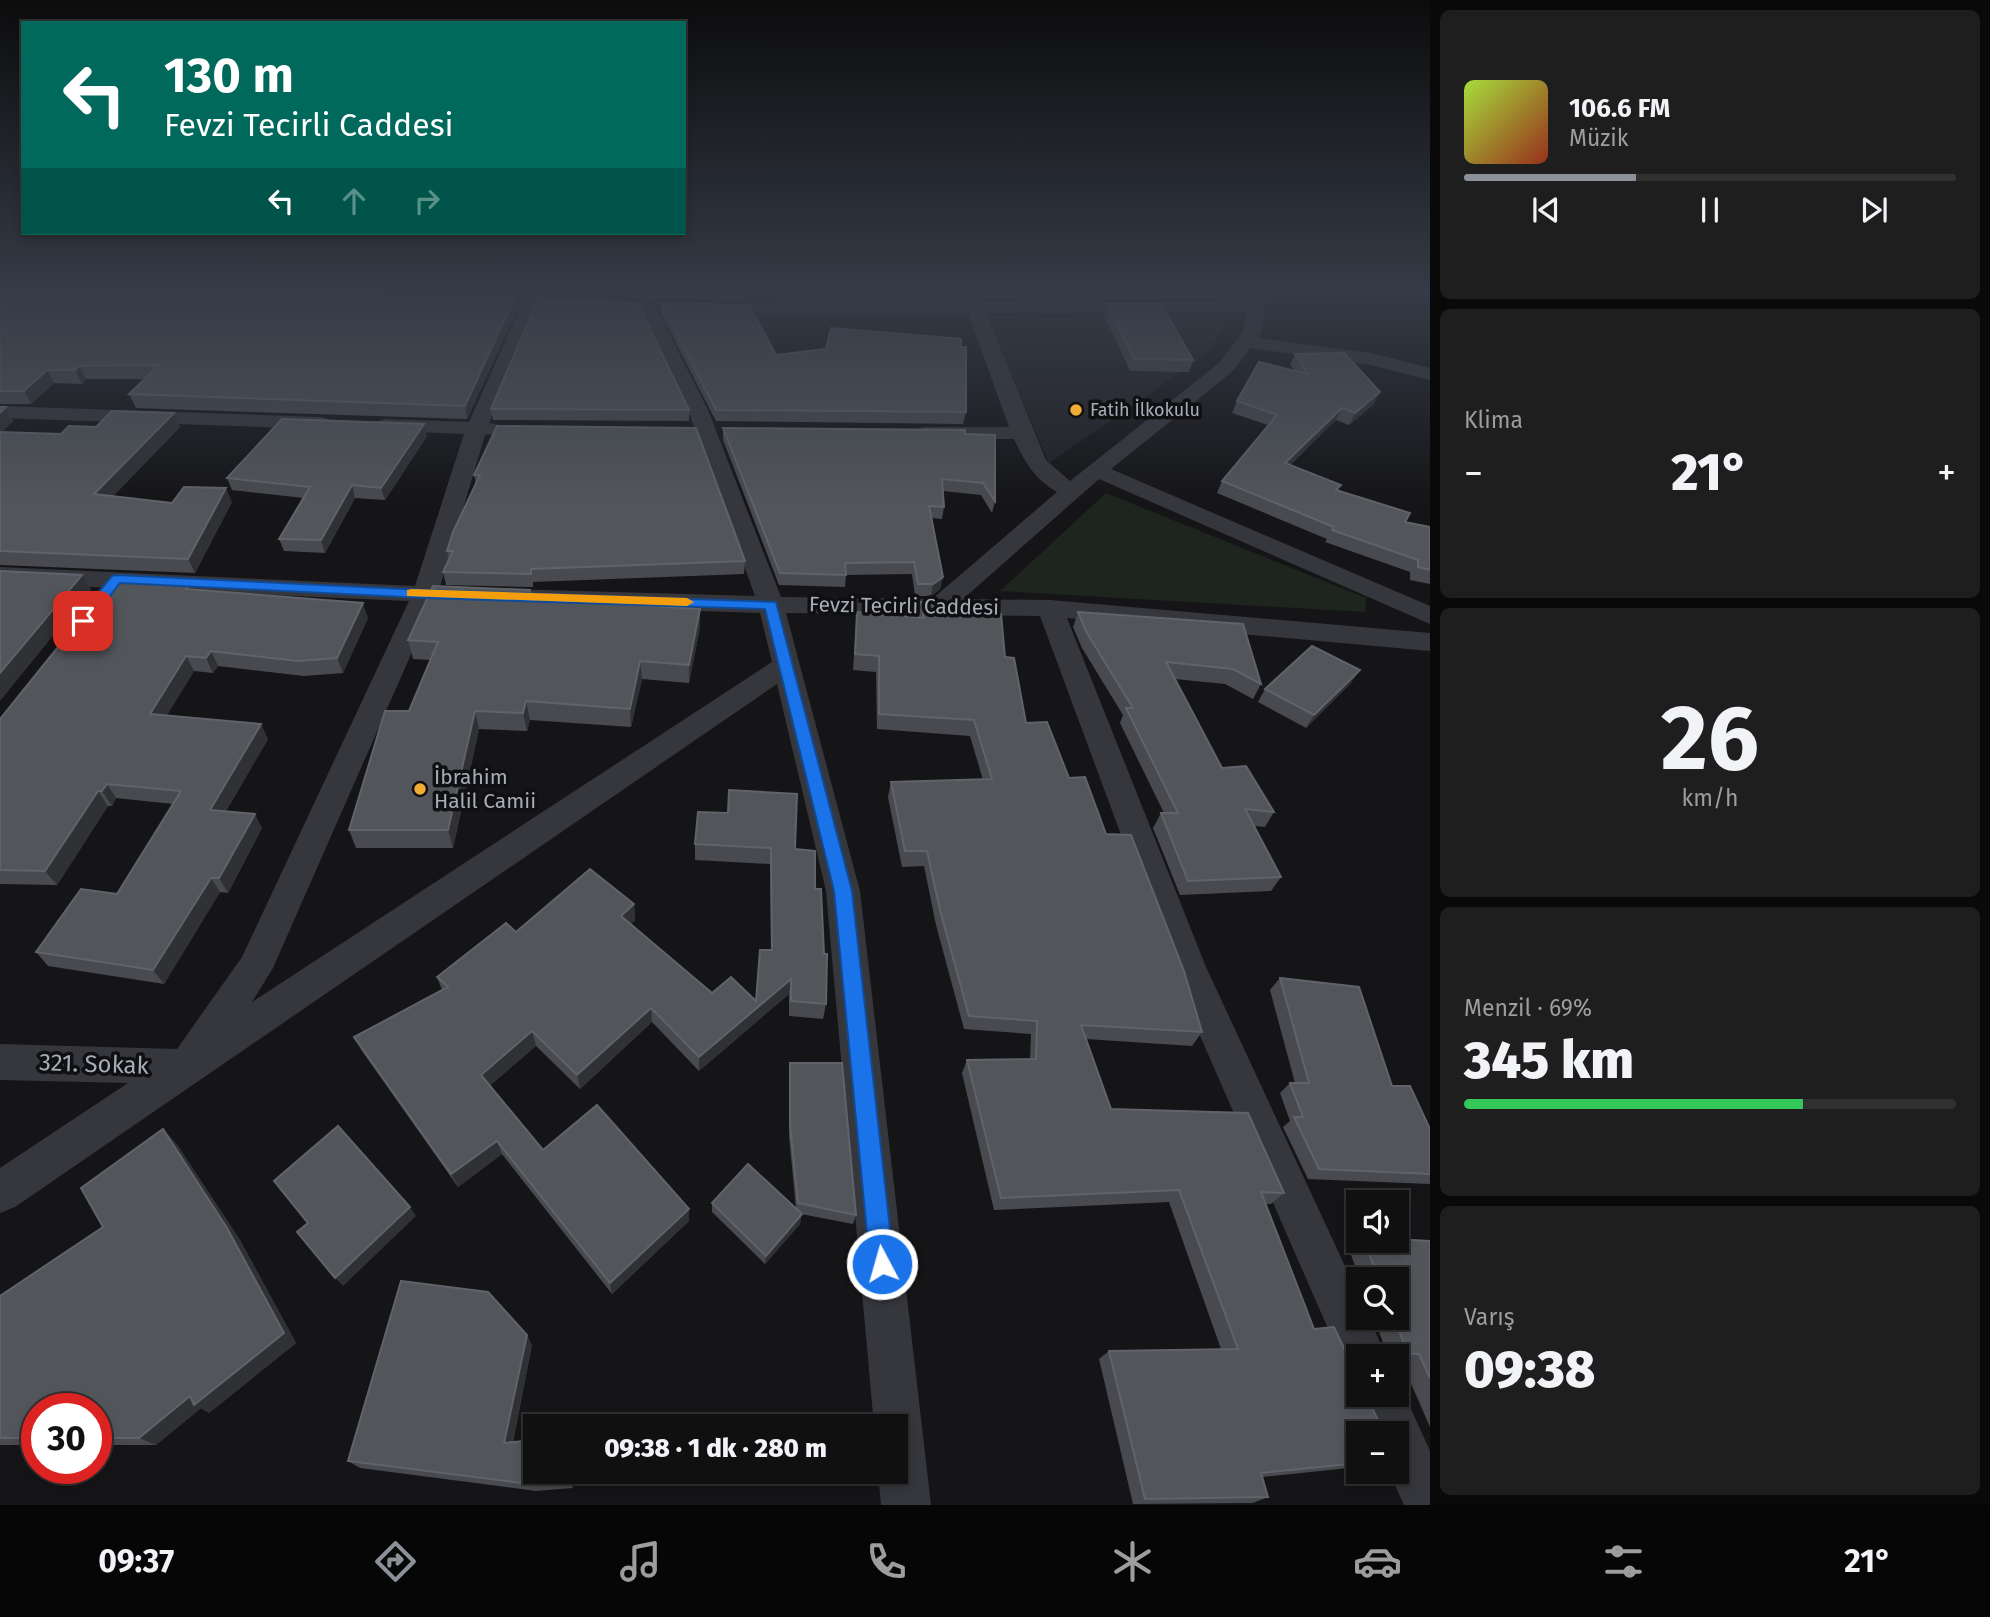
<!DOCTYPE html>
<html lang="tr">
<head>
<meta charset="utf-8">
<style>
	body { margin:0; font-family:"Fira Sans",sans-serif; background:#1e1e1f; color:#f1f3f6; height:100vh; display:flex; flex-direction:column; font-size:26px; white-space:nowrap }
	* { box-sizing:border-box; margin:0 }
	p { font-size:23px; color:#9c9d9f }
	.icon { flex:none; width:38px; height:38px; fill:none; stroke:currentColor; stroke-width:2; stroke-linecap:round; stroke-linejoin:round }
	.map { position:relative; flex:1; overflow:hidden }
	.details { display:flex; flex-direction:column; gap:10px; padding:10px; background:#090909; width:560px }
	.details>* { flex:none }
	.banner { position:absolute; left:21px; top:21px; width:665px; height:214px; border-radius:0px; box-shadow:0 4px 10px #0003,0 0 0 2px #303031; background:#00695c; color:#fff; overflow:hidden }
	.buttons { position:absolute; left:1346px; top:1190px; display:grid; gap:14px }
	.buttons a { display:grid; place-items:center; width:63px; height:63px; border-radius:0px; background:#101011; box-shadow:0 4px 10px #0003,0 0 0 2px #303031; font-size:35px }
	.speed { position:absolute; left:21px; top:1393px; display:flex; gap:14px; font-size:35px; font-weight:700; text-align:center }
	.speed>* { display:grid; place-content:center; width:91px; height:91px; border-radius:50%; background:#101011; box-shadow:0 4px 10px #0003,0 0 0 2px #303031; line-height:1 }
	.speed .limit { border:10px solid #d22; background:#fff; color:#111 }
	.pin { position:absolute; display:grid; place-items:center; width:60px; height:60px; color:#fff; margin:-30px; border-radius:14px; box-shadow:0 4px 10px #0006 }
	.me { position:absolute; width:77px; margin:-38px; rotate:354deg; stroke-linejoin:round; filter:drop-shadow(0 0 5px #0008) }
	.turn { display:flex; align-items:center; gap:24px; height:147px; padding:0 28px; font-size:32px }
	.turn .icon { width:91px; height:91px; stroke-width:2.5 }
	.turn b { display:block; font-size:49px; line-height:60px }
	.lanes { display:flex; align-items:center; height:66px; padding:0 28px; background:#0003; justify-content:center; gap:35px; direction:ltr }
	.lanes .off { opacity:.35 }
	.big { font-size:52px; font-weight:800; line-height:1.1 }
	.details .widget { flex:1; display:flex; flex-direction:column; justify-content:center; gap:10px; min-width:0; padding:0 24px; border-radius:10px; background:#1e1e1f }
	.details .dial { align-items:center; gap:0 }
	.dial b { font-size:91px; line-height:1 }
	.song { display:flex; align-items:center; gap:21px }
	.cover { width:84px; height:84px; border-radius:10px; background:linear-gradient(135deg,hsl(80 70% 55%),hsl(10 70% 35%)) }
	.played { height:7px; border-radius:4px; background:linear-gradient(90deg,#8c9099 35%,#303031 35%) }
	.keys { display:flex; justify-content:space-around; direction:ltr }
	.heat { display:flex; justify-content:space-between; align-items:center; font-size:38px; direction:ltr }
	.charge { height:10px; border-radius:5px; background:linear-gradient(90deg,#34c759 69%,#303031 0) }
	.trip { position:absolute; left:523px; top:1414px; width:385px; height:70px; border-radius:0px; background:#101011; box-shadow:0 4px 10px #0003,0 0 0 2px #303031; font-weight:800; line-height:70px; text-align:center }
	.dock { display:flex; height:112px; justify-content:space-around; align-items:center; background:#060607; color:#9c9d9f }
	.dock .icon { width:49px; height:49px }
	.dock .current { color:#8c9099 }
	.dock b { font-size:32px; color:#f1f3f6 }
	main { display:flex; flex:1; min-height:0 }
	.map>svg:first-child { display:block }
	.built { fill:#212124 }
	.green { fill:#1d251e }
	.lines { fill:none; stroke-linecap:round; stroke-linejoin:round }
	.street { fill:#36373c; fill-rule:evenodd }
	.wall { fill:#484a4f }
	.shaded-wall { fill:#2f3134 }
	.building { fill:#52555a; stroke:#606369; stroke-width:2 }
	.route { fill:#1a73e8; stroke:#114b97; stroke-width:2 }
	.slow { fill:#f59e0b }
	.poi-dot { fill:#f0ab34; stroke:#101012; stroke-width:2.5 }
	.labels { text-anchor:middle; stroke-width:7; stroke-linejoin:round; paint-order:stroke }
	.far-poi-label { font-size:18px; fill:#a7adb7; stroke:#101012; text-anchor:start }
	.street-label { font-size:21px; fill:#a7adb7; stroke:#101012 }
	.poi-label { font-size:21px; fill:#a7adb7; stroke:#101012; text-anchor:start }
	.near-street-label { font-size:24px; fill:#a7adb7; stroke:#101012 }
</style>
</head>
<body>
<main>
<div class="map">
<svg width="1430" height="1505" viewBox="0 0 1430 1505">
	<rect width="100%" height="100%" fill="#151517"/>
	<!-- built -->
	<polygon class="built" points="986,316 1189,318 1227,323 1203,357 1049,463"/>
	<!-- green -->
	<polygon class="green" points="1106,493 1366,598 1365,612 1000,591"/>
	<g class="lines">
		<!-- street -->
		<g class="street">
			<path d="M527,292H545L542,299L575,300L584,305L575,310L537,309L489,423L500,425L503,429L500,433L485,435L440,587L755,596L688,410L637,306L646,301L655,306L708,410L781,597L932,599L1057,492C1035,480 1024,461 1014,439H924L917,437L914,433L917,429L924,427H1009L968,313H709L700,308L703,304L964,302L960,292H978L982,302H1248L1249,292H1267L1261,333L1258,338L1371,353L1430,368V380L1371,365L1250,348L1233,371L1111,469L1430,606V624L1099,479L963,599L1050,600L1430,633V651L1067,618L1206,967L1358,1294V1318H1369L1386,1356H1358V1377L1347,1372L1170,967L1040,616L786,613L860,891L931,1505H881L878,1472H896V1426H874L826,891L777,684L15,1207L0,1213V1168L128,1083L0,1080V1044L177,1049L242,957L409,601L0,583V567L415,586L464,434L385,431L378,429L375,425L378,421L385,419L469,422L520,309L475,307L466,302L475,297L525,298ZM1246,312L1243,332L1219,363L1070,481L1046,460L986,313ZM434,602L760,613L772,662L252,1002L273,968Z"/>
			<polygon points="0,406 321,417 328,419 331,423 328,427 321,429 0,418"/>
			<polygon points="1397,1378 1430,1451 1430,1505 1404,1505 1389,1472 1396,1472 1396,1433 1373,1433 1356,1395 1358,1391 1358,1395 1396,1395"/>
		</g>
	</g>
	<!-- wall -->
	<g class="wall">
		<polygon points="0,292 515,297 517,310 467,419 136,408 129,394 145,379 86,379 82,384 54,383 31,404 0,404"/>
		<polygon points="444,292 525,292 523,294"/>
		<polygon points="546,292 740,292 740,300 547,295"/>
		<polygon points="842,292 958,292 958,293 902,294"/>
		<polygon points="980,292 1023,292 1021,299 983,298"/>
		<polygon points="1093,292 1221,292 1219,298 1097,300"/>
		<polygon points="661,303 776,355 961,347 966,412 963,424 716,421 661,314"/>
		<polygon points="1107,304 1193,360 1189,372 1130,371 1104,315"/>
		<polygon points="1295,354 1374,404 1349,425 1336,420 1290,465 1339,490 1405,522 1430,527 1430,584 1410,580 1410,572 1325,542 1327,539 1217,493 1222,481 1268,425 1232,413 1237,401 1294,370 1290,365"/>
		<polygon points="0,407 6,407 13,421 1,432 61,434 174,413 180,427 113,496 172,503 232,502 195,573 0,565"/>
		<polygon points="491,409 689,410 689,421 493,420"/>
		<polygon points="497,426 745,561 744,574 533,582 533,587 446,585 443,572 449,560 447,551 476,483 474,475"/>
		<polygon points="723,428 965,434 995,501 992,513 981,495 943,491 944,507 942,519 932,518 943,577 940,589 931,596 915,596 912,574 846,575 845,587 779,585 723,440"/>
		<polygon points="427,436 385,500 355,498 325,553 284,551 279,539 304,498 232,490 227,478"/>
		<polygon points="198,590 368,618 343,673 304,676 218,666 213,673 194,671 167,715 268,739 226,811 262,828 228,893 220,892 164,984 48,966 36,952 117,894 173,804 116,798 112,806 108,806 57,885 0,884 0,719"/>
		<polygon points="531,598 700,609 700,627 689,683 642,679 631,727 530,720 527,731 479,729 453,848 356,848 349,830 409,711 431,660 413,659 408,640"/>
		<polygon points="921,602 950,610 1005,657 1026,723 1069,778 1106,834 1202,1032 1192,1046 1086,1039 1111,1109 1284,1193 1271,1204 1265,1204 1314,1329 1358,1433 1358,1467 1262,1477 1268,1497 1253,1503 1133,1504 1099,1359 1109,1351 1221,1349 1169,1202 994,1210 962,1073 967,1060 1030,1059 1031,1034 964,1029 936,925 924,866 902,867 888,797 891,782 983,780 970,736 877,729 876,672 853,670 857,612 919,617"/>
		<polygon points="1078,612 1243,624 1261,684 1253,699 1225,684 1175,679 1222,768 1274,812 1265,827 1254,826 1281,877 1271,891 1180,895 1153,828 1161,813 1164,813 1120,723 1123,715 1082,648 1073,627"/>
		<polygon points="1351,683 1306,728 1258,702 1265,689"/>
		<polygon points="695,844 795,849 815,889 826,1004 823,1019 789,1016 789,994 699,1071 652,1022 580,1089 536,1046 489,1086 543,1150 689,1221 612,1294 502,1154 458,1187 362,1051 354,1037 442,990 437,977 516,932 634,904 635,920 631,924 712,993 756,1001 771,950 770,864 695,860"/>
		<polygon points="1280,978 1392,1086 1430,1129 1430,1184 1308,1179 1283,1127 1290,1121 1280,1093 1290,1083 1295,1083 1270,990"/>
		<polygon points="790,1063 856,1215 853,1224 801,1214 800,1224 765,1264 712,1212 712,1203 796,1209 789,1136 789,1074"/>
		<polygon points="176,1143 240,1240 296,1343 209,1413 201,1408 156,1445 96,1445 96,1409 37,1409 37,1445 0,1445 0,1296 103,1227"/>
		<polygon points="1358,1240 1430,1241 1430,1427 1402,1363 1396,1362 1396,1356 1388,1356 1374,1318 1396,1318 1396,1279 1360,1279 1348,1247"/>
		<polygon points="532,1345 513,1442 536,1472 573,1472 573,1488 536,1491 360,1468 348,1461"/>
	</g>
	<!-- shaded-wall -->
	<g class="shaded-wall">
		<polygon points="515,297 517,310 467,419 465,406"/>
		<polygon points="79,366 86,379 82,384 75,370"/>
		<polygon points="47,370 54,383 31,404 24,391"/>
		<polygon points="1380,392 1374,404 1349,425 1355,413"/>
		<polygon points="6,407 13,421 0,434 0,413"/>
		<polygon points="1342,408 1336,420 1279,475 1285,463"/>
		<polygon points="174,413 180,427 101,509 94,494"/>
		<polygon points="424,424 427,436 385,500 381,488"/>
		<polygon points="352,485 355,498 325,553 321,540"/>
		<polygon points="226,488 232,502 195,573 188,559"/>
		<polygon points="82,575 91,589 0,701 0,673"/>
		<polygon points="943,577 940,589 931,596 933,584"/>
		<polygon points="194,581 200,595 186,589"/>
		<polygon points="363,603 368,618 343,673 337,658"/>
		<polygon points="700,609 700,627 689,683 689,665"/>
		<polygon points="211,651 218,666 213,673 206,658"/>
		<polygon points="186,656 194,671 159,728 150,714"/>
		<polygon points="640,661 642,679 631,727 630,709"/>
		<polygon points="1360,670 1351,683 1306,728 1314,715"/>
		<polygon points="526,701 530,720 527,731 523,713"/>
		<polygon points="475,711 479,729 453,848 448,830"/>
		<polygon points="261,724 268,739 218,824 210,810"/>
		<polygon points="107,784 116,798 112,806 102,791"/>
		<polygon points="98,791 108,806 57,885 45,871"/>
		<polygon points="255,814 262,828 228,893 219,878"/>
		<polygon points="211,878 220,892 164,984 153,970"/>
		<polygon points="634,904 635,920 623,931 621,916"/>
		<polygon points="791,979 789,994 699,1071 699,1057"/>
		<polygon points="651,1008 652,1022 580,1089 577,1075"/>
		<polygon points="532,1031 536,1046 486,1089 481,1075"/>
		<polygon points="163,1129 176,1143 240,1240 296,1343 209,1413 201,1408 156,1445 139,1438"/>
		<polygon points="497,1141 502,1154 458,1187 451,1174"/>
		<polygon points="410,1207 416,1216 343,1286 335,1278"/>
		<polygon points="689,1209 689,1221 612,1294 610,1283"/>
		<polygon points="802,1214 800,1224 765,1264 766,1256"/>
		<polygon points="527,1335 532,1345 511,1451 504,1443"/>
		<polygon points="569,1472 573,1472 573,1488 568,1481"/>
	</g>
	<!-- building -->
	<g class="building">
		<polygon points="0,292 345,292 515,297 465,406 129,394 159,365 79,366 75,370 47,370 24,391 0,391"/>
		<polygon points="538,299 637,302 689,410 491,409"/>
		<polygon points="661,303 749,305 776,355 826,349 831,328 961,339 961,347 966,347 966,412 716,410"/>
		<polygon points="1107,304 1161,304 1193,360 1134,359"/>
		<polygon points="1344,353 1380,392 1355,413 1342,408 1285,463 1341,485 1336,490 1410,513 1405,522 1430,527 1430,570 1418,567 1418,560 1332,530 1334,527 1222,481 1277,415 1237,401 1259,362 1308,374 1295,354"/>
		<polygon points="0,407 6,407 0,413"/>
		<polygon points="112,411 174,413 94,494 172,503 184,487 226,488 188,559 0,551 0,432 61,434 69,426 96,427"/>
		<polygon points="282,419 424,424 381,488 352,485 321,540 279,539 310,487 227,478"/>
		<polygon points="497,426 696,428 745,561 531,569 531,574 443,572 453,551 447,551 453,532 480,475 474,475"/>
		<polygon points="723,428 965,430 965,434 995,435 995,501 983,483 942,479 944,507 929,506 943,577 933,584 918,584 914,562 845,563 846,575 780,573"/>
		<polygon points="0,571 82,575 0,673"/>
		<polygon points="115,576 194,581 186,589 363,603 337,658 298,661 211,651 206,658 186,656 150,714 261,724 210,810 255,814 219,878 211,878 153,970 36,952 81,889 117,894 181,791 107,784 102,791 98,791 45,871 0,870 0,719"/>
		<polygon points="433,586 530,590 529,598 700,609 689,665 640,661 630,709 526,701 523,713 475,711 448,830 349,830 385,711 409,711 438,642 408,640"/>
		<polygon points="921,602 949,602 950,610 1001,614 1005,657 1014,658 1026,723 1047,722 1069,778 1085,777 1106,834 1131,835 1184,971 1202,1032 1081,1025 1111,1109 1248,1113 1284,1193 1261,1192 1314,1329 1334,1327 1358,1378 1358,1395 1366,1395 1384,1433 1358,1433 1358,1463 1261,1473 1268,1497 1145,1499 1109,1351 1238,1349 1179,1190 1001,1198 967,1060 1036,1059 1037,1021 969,1016 940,910 927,851 905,851 891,782 992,779 974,720 879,714 879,656 855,654 857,612 924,618"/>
		<polygon points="1078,612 1243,624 1261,684 1233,669 1166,662 1222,768 1246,766 1274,812 1245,809 1281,877 1188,881 1161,813 1178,813 1126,708 1133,708 1087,633"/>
		<polygon points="1312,646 1360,670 1314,715 1265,689"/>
		<polygon points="729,790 797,794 795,849 815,851 815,889 821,889 824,954 827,954 826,1004 791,1001 791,979 699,1057 651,1008 577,1075 532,1031 481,1075 543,1150 597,1105 689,1209 610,1283 497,1141 451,1174 354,1037 448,987 437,977 506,923 516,932 590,869 634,904 621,916 712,993 731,977 756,1001 760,950 772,950 771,848 695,844 698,812 728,813"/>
		<polygon points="1280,978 1359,987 1392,1086 1410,1086 1430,1129 1430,1174 1319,1169 1294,1117 1303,1117 1290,1083 1309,1083"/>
		<polygon points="790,1063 842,1063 856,1215 798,1203 790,1125"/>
		<polygon points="338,1126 410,1207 335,1278 297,1232 308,1223 274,1181"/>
		<polygon points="163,1129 227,1228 284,1333 194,1405 190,1396 139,1438 96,1438 96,1409 37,1409 37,1438 0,1438 0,1296 103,1227 81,1188"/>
		<polygon points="748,1164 802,1214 766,1256 712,1203"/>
		<polygon points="1396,1239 1430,1241 1430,1378 1419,1354 1404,1353 1405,1346 1394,1318 1396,1318 1396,1279 1379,1279 1364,1241 1396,1241"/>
		<polygon points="401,1281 488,1292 527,1335 504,1443 536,1440 536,1472 569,1472 568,1481 530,1484 348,1461"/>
	</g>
	<!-- sky -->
	<linearGradient id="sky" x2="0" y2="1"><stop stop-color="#0c0c0d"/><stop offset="0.58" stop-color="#353b47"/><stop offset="1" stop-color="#353b47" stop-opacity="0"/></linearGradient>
	<rect width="1430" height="503" fill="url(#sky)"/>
	<!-- route -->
	<polygon class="route" points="116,575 425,590 776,602 852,891 894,1264 890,1272 882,1276 874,1272 870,1264 834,891 765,609 425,598 120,583 88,624 78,624 78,617 112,576"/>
	<!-- slow -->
	<polygon class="slow" points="412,589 687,598 694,602 687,606 407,596 407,590"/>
	<!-- markers -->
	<g class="poi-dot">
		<circle cx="1076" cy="410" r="7"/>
		<circle cx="420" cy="789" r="7"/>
	</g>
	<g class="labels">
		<!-- far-poi labels -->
		<g class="far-poi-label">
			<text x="1090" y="416">Fatih İlkokulu</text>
		</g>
		<!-- street labels -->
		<g class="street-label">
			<text transform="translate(904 606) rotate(1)" y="7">Fevzi Tecirli Caddesi</text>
		</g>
		<!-- poi labels -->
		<g class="poi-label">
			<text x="434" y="784">İbrahim<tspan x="434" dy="24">Halil Camii</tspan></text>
		</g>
		<!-- near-street labels -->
		<g class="near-street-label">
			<text transform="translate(94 1064) rotate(2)" y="8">321. Sokak</text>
		</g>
	</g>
</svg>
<div class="buttons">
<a><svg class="icon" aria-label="sound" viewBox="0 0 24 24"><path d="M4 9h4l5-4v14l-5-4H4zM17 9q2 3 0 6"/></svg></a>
<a><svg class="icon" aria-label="search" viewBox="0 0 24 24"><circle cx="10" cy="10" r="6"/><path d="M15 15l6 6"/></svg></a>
<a>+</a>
<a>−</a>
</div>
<div class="speed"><div class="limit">30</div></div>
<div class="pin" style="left:83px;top:621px;background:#d93025"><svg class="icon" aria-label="arrive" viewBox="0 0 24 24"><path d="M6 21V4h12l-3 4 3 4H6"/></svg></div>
<svg class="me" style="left:882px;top:1264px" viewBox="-20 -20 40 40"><circle r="17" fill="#1a73e8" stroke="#fff" stroke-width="3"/><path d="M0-11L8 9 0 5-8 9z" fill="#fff"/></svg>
<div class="trip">09:38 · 1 dk · 280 m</div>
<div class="banner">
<div class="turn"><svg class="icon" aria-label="left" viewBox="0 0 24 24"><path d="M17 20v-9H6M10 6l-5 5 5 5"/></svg><div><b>130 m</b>Fevzi Tecirli Caddesi</div></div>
<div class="lanes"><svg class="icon" aria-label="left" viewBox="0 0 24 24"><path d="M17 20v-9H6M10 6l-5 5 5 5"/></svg><svg class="icon off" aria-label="ahead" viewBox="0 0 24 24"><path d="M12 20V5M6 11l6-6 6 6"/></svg><svg class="icon off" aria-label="right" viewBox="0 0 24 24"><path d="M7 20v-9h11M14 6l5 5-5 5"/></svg></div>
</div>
</div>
<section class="details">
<div class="widget">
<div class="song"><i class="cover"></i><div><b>106.6 FM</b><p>Müzik</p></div></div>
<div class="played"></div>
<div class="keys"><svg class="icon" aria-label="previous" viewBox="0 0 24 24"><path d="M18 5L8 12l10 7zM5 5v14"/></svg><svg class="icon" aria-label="pause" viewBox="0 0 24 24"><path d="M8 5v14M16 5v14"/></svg><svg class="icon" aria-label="next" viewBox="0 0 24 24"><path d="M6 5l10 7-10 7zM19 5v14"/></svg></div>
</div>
<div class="widget"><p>Klima</p>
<div class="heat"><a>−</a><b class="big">21°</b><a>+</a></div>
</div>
<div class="widget dial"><b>26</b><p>km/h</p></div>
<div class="widget"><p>Menzil · 69%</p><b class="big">345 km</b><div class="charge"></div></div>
<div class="widget"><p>Varış</p><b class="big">09:38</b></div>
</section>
</main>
<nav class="dock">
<b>09:37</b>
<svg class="icon current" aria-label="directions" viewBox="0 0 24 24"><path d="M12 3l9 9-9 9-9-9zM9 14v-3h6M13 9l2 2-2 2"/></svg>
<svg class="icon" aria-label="music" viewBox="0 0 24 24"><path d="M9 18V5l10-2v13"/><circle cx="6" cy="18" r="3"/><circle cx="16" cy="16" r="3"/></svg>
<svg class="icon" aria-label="phone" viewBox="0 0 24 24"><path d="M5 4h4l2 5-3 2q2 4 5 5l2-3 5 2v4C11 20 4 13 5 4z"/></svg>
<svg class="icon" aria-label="climate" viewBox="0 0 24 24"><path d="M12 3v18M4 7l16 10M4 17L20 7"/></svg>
<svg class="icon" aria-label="car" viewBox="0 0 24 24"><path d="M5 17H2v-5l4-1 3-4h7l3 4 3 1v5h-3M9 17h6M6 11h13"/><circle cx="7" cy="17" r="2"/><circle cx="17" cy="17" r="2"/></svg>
<svg class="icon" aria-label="filters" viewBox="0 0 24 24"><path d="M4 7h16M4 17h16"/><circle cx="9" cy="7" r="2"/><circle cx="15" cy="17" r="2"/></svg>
<b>21°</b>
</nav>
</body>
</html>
